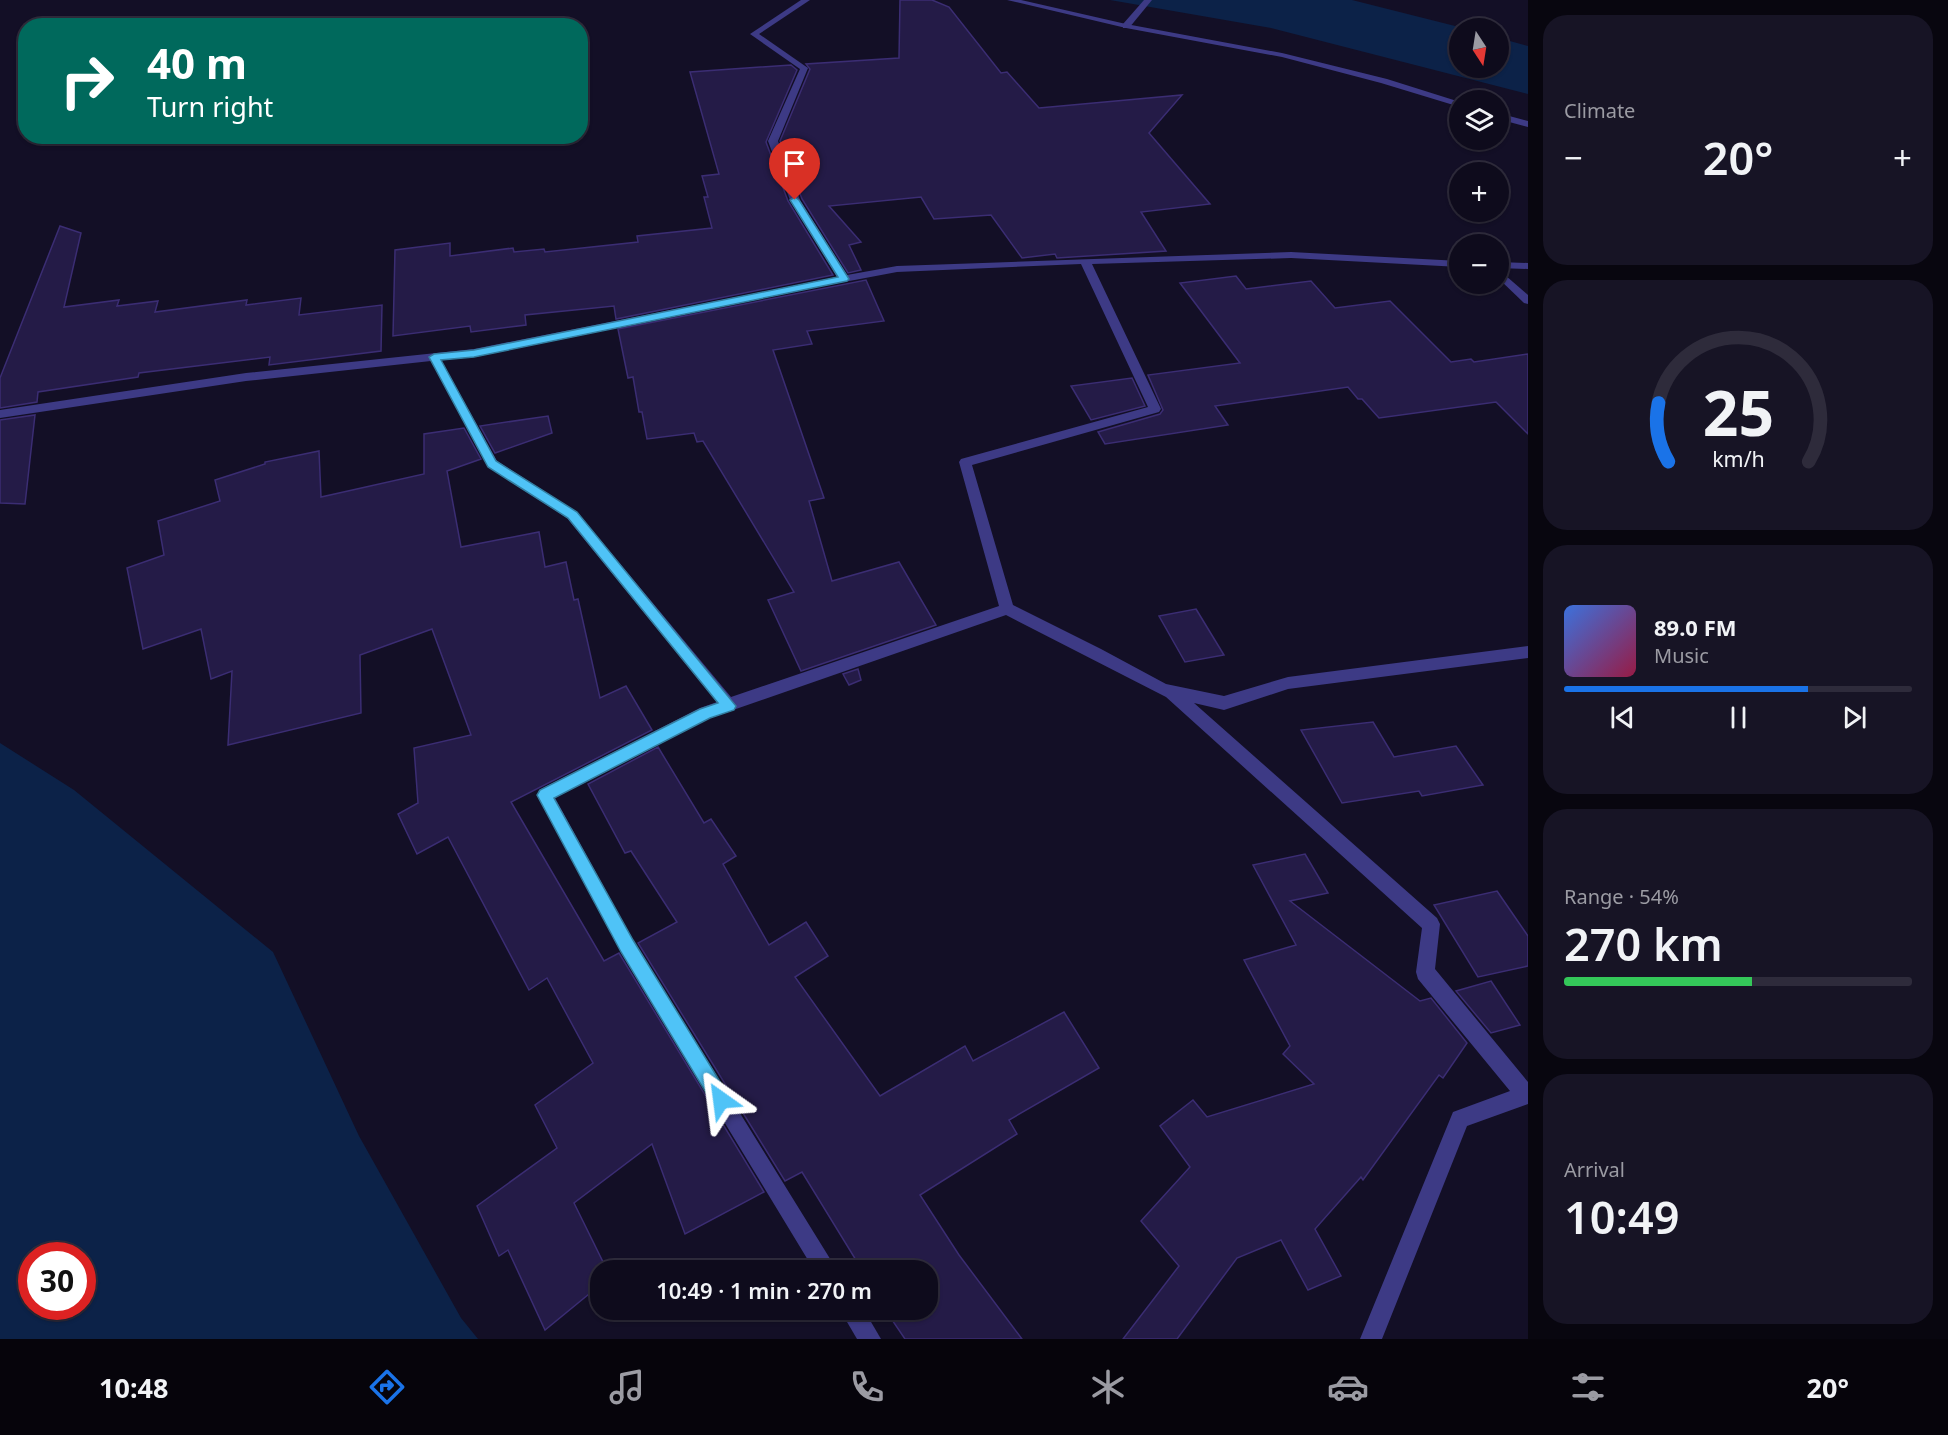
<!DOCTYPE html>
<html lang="en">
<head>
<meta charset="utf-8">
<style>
	body { margin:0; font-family:"Noto Sans",sans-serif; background:#171425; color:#f1f3f6; height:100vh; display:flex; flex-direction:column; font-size:22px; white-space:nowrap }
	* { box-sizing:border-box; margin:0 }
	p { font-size:20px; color:#9b9ba3 }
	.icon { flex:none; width:33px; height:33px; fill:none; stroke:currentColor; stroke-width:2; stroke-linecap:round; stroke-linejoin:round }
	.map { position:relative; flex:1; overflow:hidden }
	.details { display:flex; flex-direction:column; gap:15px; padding:15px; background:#08060f; width:420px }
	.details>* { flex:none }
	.guide { position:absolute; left:18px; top:18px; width:570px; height:126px; border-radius:24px; box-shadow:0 2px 4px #0004,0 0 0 2px #2e2b3b; background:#00695c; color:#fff; overflow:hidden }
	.needle { width:39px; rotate:168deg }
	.controls { position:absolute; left:1449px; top:18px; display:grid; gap:12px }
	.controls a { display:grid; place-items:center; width:60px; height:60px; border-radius:50%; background:#0e0b1c; box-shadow:0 2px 4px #0004,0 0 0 2px #2e2b3b; font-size:30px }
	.speed { position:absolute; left:18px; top:1242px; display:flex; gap:12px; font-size:30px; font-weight:700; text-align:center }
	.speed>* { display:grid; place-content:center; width:78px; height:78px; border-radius:50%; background:#0e0b1c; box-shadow:0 2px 4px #0004,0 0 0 2px #2e2b3b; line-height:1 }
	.speed .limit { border:9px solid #d22; background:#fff; color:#111 }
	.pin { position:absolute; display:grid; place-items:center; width:51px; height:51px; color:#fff; margin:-62px -26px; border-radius:50% 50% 50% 0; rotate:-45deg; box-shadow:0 0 6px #0007 }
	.pin .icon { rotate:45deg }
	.me { position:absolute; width:66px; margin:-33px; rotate:329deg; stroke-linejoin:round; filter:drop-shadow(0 0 4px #0008) }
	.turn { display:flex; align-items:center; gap:21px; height:126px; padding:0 30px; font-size:27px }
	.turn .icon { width:78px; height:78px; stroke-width:2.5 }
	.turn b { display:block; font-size:42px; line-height:51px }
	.big { font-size:45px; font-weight:600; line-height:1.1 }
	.details .tile { flex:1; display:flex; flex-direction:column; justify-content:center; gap:9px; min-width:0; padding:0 21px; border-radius:24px; background:#171425 }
	.details .dial { align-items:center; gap:0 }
	.dial svg { height:156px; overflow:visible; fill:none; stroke:#2e2b3b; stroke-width:7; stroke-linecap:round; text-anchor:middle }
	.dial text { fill:#f1f3f6; stroke:none }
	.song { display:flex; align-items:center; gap:18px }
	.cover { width:72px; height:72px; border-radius:9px; background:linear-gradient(135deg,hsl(220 70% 55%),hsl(340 70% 35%)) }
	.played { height:6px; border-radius:3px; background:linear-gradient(90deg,#1a73e8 70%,#2e2b3b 70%) }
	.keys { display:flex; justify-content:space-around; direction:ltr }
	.heat { display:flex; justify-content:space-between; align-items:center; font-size:33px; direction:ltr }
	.charge { height:9px; border-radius:4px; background:linear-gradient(90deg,#34c759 54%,#2e2b3b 0) }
	.trip { position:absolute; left:590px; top:1260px; width:348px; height:60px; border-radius:24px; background:#0e0b1c; box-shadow:0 2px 4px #0004,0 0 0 2px #2e2b3b; font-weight:600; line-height:60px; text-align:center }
	.dock { display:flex; height:96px; justify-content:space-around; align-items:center; background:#06040b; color:#9b9ba3 }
	.dock .icon { width:42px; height:42px }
	.dock .active { color:#1a73e8 }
	.dock b { font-size:27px; color:#f1f3f6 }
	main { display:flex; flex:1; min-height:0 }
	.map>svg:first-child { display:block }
	.water { fill:#0c2248; fill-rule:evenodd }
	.building { fill:#241b47; stroke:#3b2d73; stroke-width:1.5 }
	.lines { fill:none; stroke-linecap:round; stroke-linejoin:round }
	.minor { fill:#3d3a85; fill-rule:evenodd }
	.tertiary { fill:#3d3a85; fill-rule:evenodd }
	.route { fill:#4fc3f7; stroke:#337fa1; stroke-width:1.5 }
</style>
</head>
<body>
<main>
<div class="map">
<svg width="1528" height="1339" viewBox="0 0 1528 1339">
	<rect width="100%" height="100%" fill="#130f26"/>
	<!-- water -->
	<g class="water">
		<polygon points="1110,0 1352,0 1463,28 1460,28 1460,68 1498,68 1499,38 1528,46 1528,94 1271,28"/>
		<path d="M0,743L74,790L273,952L359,1136L461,1318L478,1339H0ZM32,1256H82V1306H32Z"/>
	</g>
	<!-- building -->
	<g class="building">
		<polygon points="900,0 932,0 949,7 1001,73 1007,72 1039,108 1182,95 1149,133 1210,204 1141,212 1166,251 1057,258 1055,254 1022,258 991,215 934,219 921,197 829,206 861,242 849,245 861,270 848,273 802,199 780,141 810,69 806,64 899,58"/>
		<polygon points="791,65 797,70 766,142 788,201 833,275 616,319 614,306 525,315 526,325 471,332 470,326 393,336 395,250 450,243 450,256 513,248 514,252 544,249 545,252 638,242 637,236 712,228 704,197 708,197 702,176 719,174 690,72"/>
		<polygon points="60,226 81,233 64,307 119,300 117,306 158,301 155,312 247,300 246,305 301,298 299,315 382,305 381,351 269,365 270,357 139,373 138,377 38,392 37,402 0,408 0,378"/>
		<polygon points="1236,276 1246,289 1311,281 1335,308 1390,301 1451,362 1471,359 1474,362 1528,354 1528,434 1496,402 1379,418 1362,399 1358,399 1348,387 1215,406 1228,425 1105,444 1098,432 1160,414 1163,410 1148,375 1240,363 1180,283"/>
		<polygon points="866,280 884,321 807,331 812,344 773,350 824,498 809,501 832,581 899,562 936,625 801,671 768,600 794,592 703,441 697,442 694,433 647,439 642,412 639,412 633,377 628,378 618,329"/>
		<polygon points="1132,378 1145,406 1091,420 1071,386"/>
		<polygon points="35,415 25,504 0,503 0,420"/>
		<polygon points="548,416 552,433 495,453 480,426"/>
		<polygon points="464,428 481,459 447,471 461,547 539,532 545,567 566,562 574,600 578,599 600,698 626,686 652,730 511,802 604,961 619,953 764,1192 685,1234 652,1144 574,1203 607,1270 600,1270 600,1285 545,1330 508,1250 499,1256 477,1206 557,1148 535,1105 593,1063 547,978 529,990 448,837 417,854 398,814 418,803 414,748 471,735 432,629 360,655 361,713 228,745 232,671 211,679 201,629 143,649 127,568 164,555 158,521 220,501 215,480 265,464 265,462 319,451 321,497 424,474 424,434"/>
		<polygon points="1196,609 1224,655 1185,662 1159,616"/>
		<polygon points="858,669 861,680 849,685 843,674"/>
		<polygon points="1373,722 1394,757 1456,746 1483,785 1422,796 1419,791 1342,803 1301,730"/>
		<polygon points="658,747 704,823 711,819 736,856 723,864 769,945 806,922 828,956 795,977 880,1096 965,1046 973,1061 1064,1012 1099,1068 1009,1120 1017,1134 920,1195 959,1255 1022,1339 905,1339 888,1314 893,1310 927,1310 927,1275 931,1270 862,1270 802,1172 785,1181 638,943 677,922 631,851 625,853 588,784"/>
		<polygon points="1305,854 1328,893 1290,901 1420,1001 1431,998 1467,1043 1443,1078 1439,1075 1363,1180 1361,1177 1315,1229 1341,1276 1308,1290 1281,1240 1237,1258 1177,1339 1123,1339 1179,1266 1141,1221 1190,1167 1160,1126 1193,1100 1207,1117 1314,1084 1283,1054 1290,1046 1244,960 1296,945 1253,865"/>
		<polygon points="1497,891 1528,936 1528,966 1478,977 1434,905"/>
		<polygon points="1491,981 1520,1025 1491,1033 1456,991"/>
	</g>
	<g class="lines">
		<!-- minor -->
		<g class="minor">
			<path d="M801,0H810L759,34L808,68L778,141L800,200L847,275L897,266L1291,252L1460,261V267L1291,258L1092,264L1161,409L1159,412L972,465L1013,605L1101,649L1166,684L1224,696L1288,677L1528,646V658L1288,689L1224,710L1194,703L1437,918L1440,924L1435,969L1528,1082V1104L1467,1126L1382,1339H1360L1453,1112L1510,1091L1418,979L1416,972L1422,928L1166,697L1006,615L710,718L555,798L633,940L837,1270H814L621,952L537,795L539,790L700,708L717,702L567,518L488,467L431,361L246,381L0,418V410L246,373L474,349L837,277L790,200L768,141L800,69L750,34ZM1081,264L1148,407L961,459L959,462L999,606L731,697L577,512L497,461L441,360L474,357L701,309L897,272Z"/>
			<polygon points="1144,0 1152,0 1129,28 1123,28 1123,24"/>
			<polygon points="1498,262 1528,263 1528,269 1498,268"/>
			<polygon points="1498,269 1528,295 1528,304 1524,303 1498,278"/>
			<polygon points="840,1310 864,1310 881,1339 857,1339"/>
		</g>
		<!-- tertiary -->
		<g class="tertiary">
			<polygon points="1007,0 1021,0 1126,24 1282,53 1387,79 1460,102 1460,107 1381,83 1282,57 1126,28"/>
			<polygon points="1498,113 1528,121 1528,127 1498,119"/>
		</g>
	</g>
	<!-- route -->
	<polygon class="route" points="795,197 799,200 849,279 847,281 474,357 441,360 496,461 577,512 736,706 734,710 710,718 554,798 633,940 727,1093 730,1100 727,1106 721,1109 714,1106 621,952 537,795 540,790 700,709 718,703 568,518 488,467 429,357 434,354 474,350 838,277 790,200"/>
</svg>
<div class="controls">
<a><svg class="needle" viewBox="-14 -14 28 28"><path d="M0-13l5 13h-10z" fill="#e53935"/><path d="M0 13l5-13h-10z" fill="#9b9ba3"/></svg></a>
<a><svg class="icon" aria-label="layers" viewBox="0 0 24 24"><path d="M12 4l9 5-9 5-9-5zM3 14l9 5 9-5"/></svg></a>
<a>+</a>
<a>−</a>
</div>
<div class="speed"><div class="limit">30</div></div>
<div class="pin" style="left:795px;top:200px;background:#d93025"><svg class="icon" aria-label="arrive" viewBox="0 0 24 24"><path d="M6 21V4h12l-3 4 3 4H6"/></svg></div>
<svg class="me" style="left:721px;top:1100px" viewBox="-20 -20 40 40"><path d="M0-17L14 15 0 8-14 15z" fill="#4fc3f7" stroke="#fff" stroke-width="4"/></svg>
<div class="trip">10:49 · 1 min · 270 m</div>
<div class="guide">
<div class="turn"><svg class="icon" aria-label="right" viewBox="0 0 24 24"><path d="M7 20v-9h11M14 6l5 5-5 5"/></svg><div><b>40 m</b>Turn right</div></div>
</div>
</div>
<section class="details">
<div class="tile"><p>Climate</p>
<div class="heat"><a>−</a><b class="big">20°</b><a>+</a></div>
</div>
<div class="tile dial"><svg viewBox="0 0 100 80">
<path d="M14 69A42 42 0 1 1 86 69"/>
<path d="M14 69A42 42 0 0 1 9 39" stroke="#1a73e8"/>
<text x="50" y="56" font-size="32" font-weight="700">25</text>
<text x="50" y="72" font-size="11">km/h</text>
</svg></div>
<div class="tile">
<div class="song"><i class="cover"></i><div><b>89.0 FM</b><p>Music</p></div></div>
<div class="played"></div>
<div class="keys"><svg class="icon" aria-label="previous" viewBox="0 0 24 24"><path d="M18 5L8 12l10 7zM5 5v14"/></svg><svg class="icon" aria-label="pause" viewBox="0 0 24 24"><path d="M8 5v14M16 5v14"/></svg><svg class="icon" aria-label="next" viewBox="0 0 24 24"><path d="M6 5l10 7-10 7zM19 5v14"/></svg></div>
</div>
<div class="tile"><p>Range · 54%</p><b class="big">270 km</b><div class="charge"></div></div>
<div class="tile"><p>Arrival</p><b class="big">10:49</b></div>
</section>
</main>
<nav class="dock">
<b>10:48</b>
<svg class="icon active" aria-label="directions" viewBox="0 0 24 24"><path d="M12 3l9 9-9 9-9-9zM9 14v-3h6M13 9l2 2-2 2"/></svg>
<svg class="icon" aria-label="music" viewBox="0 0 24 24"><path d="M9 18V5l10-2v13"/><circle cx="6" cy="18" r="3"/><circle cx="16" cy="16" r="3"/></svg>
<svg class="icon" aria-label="phone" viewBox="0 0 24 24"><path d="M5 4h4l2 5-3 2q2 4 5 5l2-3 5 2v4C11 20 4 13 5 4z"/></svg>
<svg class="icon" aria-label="climate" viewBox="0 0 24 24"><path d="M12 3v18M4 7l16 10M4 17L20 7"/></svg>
<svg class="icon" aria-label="car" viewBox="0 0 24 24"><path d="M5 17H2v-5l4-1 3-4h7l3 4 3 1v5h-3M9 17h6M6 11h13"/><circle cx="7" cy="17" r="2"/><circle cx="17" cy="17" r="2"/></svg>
<svg class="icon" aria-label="filters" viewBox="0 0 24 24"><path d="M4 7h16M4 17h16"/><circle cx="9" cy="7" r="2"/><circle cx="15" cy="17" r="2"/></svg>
<b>20°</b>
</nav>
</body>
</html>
